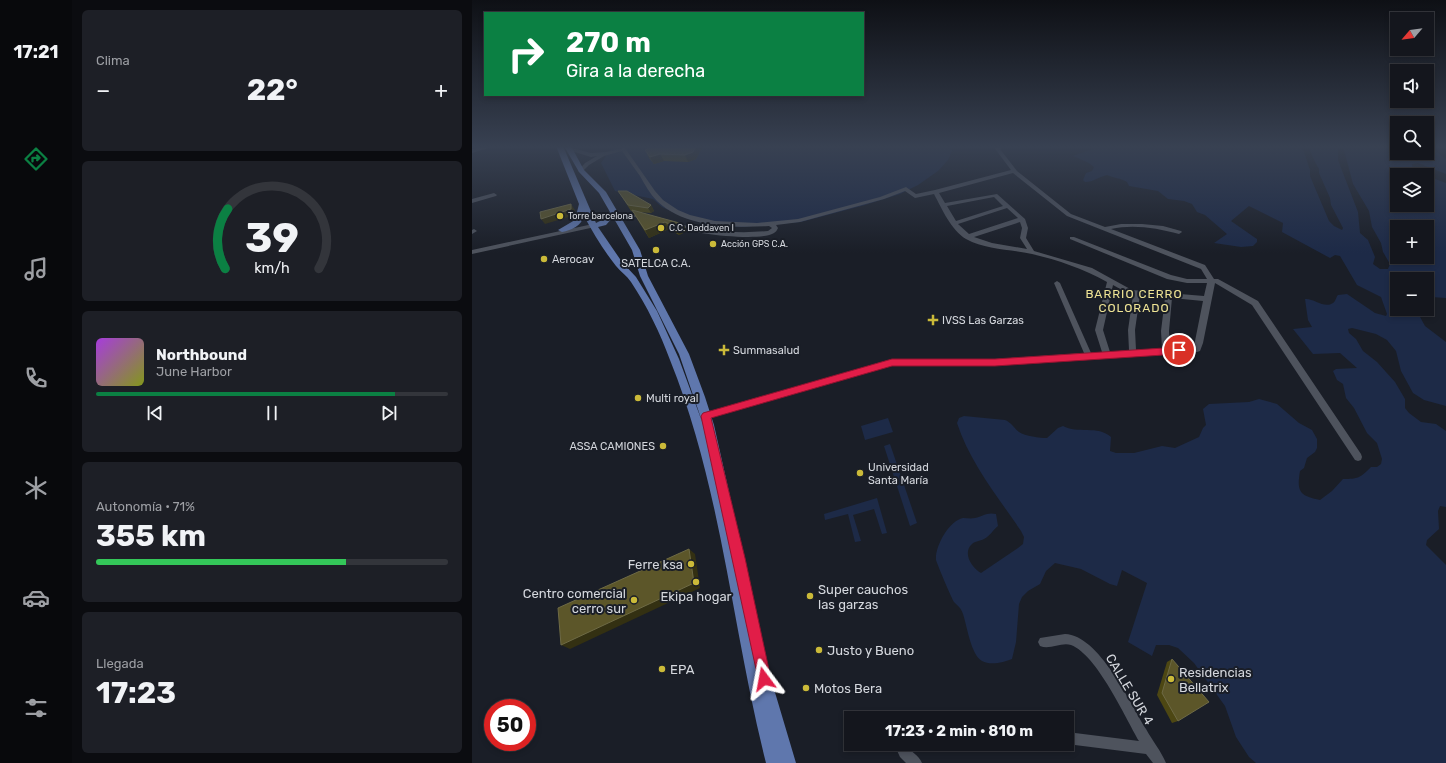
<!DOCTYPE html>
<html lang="es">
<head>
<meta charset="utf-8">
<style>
	body { margin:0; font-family:Rubik,sans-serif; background:#1d1f26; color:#f1f3f6; height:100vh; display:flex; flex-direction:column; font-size:15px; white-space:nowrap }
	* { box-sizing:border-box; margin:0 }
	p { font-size:13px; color:#9d9fa4 }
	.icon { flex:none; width:22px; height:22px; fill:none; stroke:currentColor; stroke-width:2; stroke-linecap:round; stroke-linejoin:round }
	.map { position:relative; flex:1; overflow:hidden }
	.panel { display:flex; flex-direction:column; gap:10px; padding:10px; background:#0b0c10; width:400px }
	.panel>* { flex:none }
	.banner { position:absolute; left:12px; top:12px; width:380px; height:84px; border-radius:0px; box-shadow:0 2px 6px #0003,0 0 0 1px #33353b; background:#0b8043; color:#fff; overflow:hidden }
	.needle { width:26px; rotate:241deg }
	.controls { position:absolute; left:918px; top:12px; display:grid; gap:8px }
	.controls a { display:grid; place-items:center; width:44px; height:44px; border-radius:0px; background:#14161d; box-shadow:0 2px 6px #0003,0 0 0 1px #33353b; font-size:20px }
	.speed { position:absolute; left:12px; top:699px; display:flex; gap:8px; font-size:20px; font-weight:700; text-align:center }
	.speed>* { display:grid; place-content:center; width:52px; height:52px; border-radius:50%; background:#14161d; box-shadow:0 2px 6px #0003,0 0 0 1px #33353b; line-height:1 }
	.speed .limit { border:6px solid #d22; background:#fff; color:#111 }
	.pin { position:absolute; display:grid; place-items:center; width:34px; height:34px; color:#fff; margin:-17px; border:2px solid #fff; border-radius:50%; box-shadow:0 1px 4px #0007 }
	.me { position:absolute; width:44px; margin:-22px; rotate:347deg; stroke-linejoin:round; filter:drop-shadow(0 0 3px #0008) }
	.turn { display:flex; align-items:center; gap:14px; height:84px; padding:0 16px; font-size:18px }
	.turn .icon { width:52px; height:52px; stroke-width:2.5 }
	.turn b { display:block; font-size:28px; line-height:34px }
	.big { font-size:30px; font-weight:700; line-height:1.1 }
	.panel .card { flex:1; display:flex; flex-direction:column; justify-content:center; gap:6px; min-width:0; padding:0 14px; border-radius:6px; background:#1d1f26 }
	.panel .dial { align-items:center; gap:0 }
	.dial svg { height:104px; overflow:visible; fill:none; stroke:#33353b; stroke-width:7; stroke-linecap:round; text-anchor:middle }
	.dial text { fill:#f1f3f6; stroke:none }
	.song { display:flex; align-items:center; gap:12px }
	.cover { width:48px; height:48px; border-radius:6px; background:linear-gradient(135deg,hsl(280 70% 55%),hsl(70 70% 35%)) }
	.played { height:4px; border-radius:2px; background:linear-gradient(90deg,#0b8043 85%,#33353b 85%) }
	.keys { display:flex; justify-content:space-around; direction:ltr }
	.heat { display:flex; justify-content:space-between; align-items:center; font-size:22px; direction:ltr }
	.charge { height:6px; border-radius:3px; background:linear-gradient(90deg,#34c759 71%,#33353b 0) }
	.trip { position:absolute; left:372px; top:711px; width:230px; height:40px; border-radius:0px; background:#14161d; box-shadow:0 2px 6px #0003,0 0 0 1px #33353b; font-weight:700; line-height:40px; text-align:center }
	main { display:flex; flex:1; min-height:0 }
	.menu { display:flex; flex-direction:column; width:72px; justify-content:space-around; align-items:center; background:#08090c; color:#9d9fa4 }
	.menu .icon { width:28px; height:28px }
	.menu .selected { color:#0b8043 }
	.menu b { font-size:18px; color:#f1f3f6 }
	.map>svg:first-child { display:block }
	.green { fill:#1d2a47; fill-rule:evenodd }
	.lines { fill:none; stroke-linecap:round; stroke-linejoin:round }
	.minor { fill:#4e535d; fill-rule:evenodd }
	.major { fill:#5f77ad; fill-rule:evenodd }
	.wall { fill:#4d4713 }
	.shaded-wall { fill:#333012 }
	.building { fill:#5c5629; stroke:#6e6a45 }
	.route { fill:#e11d48; stroke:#92132f }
	.poi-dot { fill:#cbba39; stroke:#1a1e27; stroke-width:1.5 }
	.labels { text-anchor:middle; stroke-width:4; stroke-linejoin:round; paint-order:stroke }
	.far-poi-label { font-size:9px; fill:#d4d7dd; stroke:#1a1e27; text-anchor:start }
	.poi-label { font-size:11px; fill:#d4d7dd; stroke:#1a1e27; text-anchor:start }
	.neighbourhood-label { font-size:12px; letter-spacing:1px; fill:#efe495; stroke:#1a1e27 }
	.near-poi-label { font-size:13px; fill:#d4d7dd; stroke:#1a1e27; text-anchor:start }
	.near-street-label { font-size:13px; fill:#d4d7dd; stroke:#1a1e27 }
</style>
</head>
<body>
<main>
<nav class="menu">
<b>17:21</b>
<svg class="icon selected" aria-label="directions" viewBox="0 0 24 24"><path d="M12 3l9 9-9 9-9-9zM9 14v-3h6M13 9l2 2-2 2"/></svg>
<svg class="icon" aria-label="music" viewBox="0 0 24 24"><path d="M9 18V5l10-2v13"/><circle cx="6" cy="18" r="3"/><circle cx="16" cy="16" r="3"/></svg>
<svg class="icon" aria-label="phone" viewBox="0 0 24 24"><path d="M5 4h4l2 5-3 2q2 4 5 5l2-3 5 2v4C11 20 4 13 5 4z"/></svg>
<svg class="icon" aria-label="climate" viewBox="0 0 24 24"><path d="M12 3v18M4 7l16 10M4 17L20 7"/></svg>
<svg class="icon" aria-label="car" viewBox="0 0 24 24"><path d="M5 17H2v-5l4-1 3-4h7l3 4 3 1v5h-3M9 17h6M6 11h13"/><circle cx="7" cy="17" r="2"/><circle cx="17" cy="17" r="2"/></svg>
<svg class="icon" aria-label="filters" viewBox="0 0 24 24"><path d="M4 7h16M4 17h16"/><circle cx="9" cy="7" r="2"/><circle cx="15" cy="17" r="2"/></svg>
</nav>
<section class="panel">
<div class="card"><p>Clima</p>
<div class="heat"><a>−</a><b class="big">22°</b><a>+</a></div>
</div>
<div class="card dial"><svg viewBox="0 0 100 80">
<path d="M14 69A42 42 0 1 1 86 69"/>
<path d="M14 69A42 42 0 0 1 16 23" stroke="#0b8043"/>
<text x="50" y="56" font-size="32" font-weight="700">39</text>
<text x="50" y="72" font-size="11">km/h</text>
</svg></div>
<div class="card">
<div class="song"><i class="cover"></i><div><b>Northbound</b><p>June Harbor</p></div></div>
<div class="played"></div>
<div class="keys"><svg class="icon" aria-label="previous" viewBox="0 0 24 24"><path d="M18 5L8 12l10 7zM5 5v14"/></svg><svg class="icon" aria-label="pause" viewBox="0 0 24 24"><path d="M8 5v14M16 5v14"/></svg><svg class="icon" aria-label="next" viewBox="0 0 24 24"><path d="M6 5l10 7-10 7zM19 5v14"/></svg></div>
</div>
<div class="card"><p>Autonomía · 71%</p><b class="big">355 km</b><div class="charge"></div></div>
<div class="card"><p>Llegada</p><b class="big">17:23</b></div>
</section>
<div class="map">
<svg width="974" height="763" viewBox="0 0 974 763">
	<rect width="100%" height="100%" fill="#1a1e27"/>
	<!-- green -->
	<g class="green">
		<polygon points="141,146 480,146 481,148 476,160 466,171 446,185 428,194 393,205 329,222 269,227 237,225 216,219 190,207 181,199 143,191 129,163"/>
		<path d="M619,146L660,148L664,146H830L838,170V176L857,221L862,226L870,230L871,228L859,205L858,198L847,173V169L843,162L836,146H866V160L886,212L888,233L896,240L903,257L901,264L908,269H916L918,264L911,252L909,243L900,227L897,211L881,184L871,146H925V153H955V146H957L974,159V174L946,163L940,164V166L943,170L954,175H925V205H955V176L974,183V298L959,297L955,301V279H925V309H950L947,315L953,326L974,342V406L952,400L941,393L929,371L924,351L915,340L904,334L880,328L876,329L877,333L884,339L891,351L905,362L923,382L933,399V408L937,413L949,422L964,424L974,431V507L968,506L966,511L967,529L955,540L954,545L974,565V763H784L777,757L764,737L753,706L722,663L706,648L697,645H684L680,656L656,642L675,583L650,570L645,586L638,584L609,569L583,563L574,571L568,584L556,591L550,597L547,604L544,642L540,659C532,662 519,666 510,661C499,655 495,626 491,614C489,608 486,606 482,602C480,599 465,564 464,560C463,546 477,521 491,518C495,518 499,519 503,518C511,516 515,512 524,514L526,526C521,530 518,536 512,539C508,541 503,541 500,544C490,553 500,568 509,573L546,548L551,544L552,537L549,531C526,497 498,463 485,423L487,418L492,416L533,420C540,423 542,428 547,432C553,436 568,438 575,438L586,428L591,426C605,434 626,425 639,437L638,451L644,453H662L690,446L703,448L727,437L731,428L734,425L731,409L737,404L777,402L787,399L805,404L827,423L840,430L845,439V448L843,452L835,458L832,468L828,471C825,490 826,496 848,500L860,491L871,479C886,479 888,478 899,467H905L909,464L910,459L905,443L895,433L882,408L874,398L871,384L865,380L861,371L864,369L885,368L868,353L841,354L821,329L840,327L836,320L833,299C842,298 852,309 861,303C864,301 864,297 866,295L875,294L903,313L914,316L915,314L909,297L885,285L868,256L863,255L858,258L810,232L811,223L777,206L759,221L782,237L785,239V242L781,246L769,247L742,243L755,234L733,215L725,212L720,204L712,201L696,199L686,191L657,186L655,182C649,178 641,178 635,175C626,177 622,182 613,182L611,180L614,173L620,171L622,167L617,163L601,156L618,150L620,148ZM925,227H955V257H925Z"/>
		<polygon points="416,418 421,432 393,440 389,426"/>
		<polygon points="418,444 445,523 438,526 412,446"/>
		<polygon points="405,498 415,533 410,534 402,509 381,515 389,541 383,542 376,514 353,520 352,514"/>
	</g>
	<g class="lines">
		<!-- minor -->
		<g class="minor">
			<polygon points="12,146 23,146 0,153 0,149"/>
			<path d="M521,146H539L528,149L545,171L599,214L633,227L649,224H670L691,226L709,231L710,232L707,234C685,228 661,224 639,229L733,265L742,279H746L786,301L889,454L890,457L889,460L886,461L883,460L780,305L743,283L731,343L728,351L725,352L523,365H420L234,419L231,418L230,416L231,414L234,413L420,359H523L612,353L582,283L585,281L588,283L619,353L630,352L623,330L635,282C612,269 586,260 560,254C538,249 514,250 494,239C479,230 470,209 462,194L443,198L433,191L412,199L328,222L304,225L306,228C305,230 304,232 302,233C290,242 213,234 200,225L203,223C234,231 264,234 296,231L300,228L297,226C262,228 213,228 185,201C178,194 173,185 168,176C162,168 156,159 150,151L132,156L117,165L109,173L106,171L113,163L125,156L119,157L93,149L96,147L119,153L134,152L153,148L183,191L191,200L206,210L218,215L243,221L285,223L326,219L408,197L434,187L444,194L463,190L539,170ZM541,173L595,216L729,269L735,279H715L699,275L602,237H598V239L695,279L715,283H735L732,296L660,290L620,268L562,251L554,238L556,228L553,219L525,194L473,203L467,193ZM522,197L531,206L484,221L475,206ZM535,208L546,218L497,234L486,224ZM548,222L550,228L548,238L555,249L520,243L502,237ZM641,285L657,294L661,295L656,330L657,350L638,352L631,330ZM668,295L693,298L689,331L690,348L664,350L663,330ZM700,298L731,301L722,346L698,348L697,331Z"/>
			<polygon points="22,193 25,195 24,196 0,203 0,199"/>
			<polygon points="171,213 174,215 173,216 144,219 141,217 144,215"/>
			<polygon points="121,224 124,226 123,227 0,254 0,250"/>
			<polygon points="2,229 5,231 0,234 0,230"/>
			<path d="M593,634C627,635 658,703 674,729C680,740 689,751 694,763H681L674,754L595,744V732L667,741C653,717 625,655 599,645C589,642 578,650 568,646L566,642L568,638Z"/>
			<polygon points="445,712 454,714 456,718 439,718 441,714"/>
			<path d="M422,744H434C438,752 447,755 450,763H434L428,757Z"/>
		</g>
		<!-- major -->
		<path class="major" d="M84,146H91L124,223L128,221L138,212L127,193L107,172L92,146H99L112,170L134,192L168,250L176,276L217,354L233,397L242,425L299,679L324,763H294C260,629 250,489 198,360C188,333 175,306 159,282C155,276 149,272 144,266C132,251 121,233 112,216C109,226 100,230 90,232L86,230L103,220L107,204ZM141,217L160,250L168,276L207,354L232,427L207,359L185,311L164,277L150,262L126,227L134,225Z"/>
	</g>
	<!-- wall -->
	<g class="wall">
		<polygon points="184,146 231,146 224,159 216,162 192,161 182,164 177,158 173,150"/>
		<polygon points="146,191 179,205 182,211 179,213 167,212 211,224 215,231 207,235 197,229 177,238 160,211 159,211"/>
		<polygon points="700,659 706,721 700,723 685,695 695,662"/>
	</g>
	<!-- shaded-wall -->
	<g class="shaded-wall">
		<polygon points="224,146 231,146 224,159 216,162 213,155"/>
		<polygon points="188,154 192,161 182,164 178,157"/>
		<polygon points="99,204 103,210 103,215 73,224 69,219"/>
		<polygon points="179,205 182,211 179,213 176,208"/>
		<polygon points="193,222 197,229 177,238 173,230"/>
		<polygon points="211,224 215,231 207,235 203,227"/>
		<polygon points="217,549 223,554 228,588 98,649 89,645"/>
	</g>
	<!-- building -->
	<g class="building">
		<polygon points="184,146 224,146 221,152 213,155 188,154 178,157 173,150"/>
		<polygon points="146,191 155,191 179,205 176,208 156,205"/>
		<polygon points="99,204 99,209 69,219 68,212"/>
		<polygon points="160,210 211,224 203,227 193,222 173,230"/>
		<polygon points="217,549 222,583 89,645 86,608"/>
		<polygon points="700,659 737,702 706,721 690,693"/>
	</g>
	<!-- sky -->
	<linearGradient id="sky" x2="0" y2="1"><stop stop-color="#0e1015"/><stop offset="0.58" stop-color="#384152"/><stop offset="1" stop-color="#384152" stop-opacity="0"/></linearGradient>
	<rect width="974" height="253" fill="url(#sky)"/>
	<!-- route -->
	<polygon class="route" points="707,347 711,350 707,354 523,366 420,366 239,418 273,558 299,679 297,683 292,685 287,683 229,416 231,413 420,359 523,359"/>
	<!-- markers -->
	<g class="poi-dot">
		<circle cx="88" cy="216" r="4"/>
		<circle cx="189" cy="228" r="4"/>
		<circle cx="241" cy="244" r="4"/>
		<circle cx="184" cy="250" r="4"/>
		<circle cx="72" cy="259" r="4"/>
		<path d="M459 314h4v4h4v4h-4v4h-4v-4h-4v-4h4z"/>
		<path d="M250 344h4v4h4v4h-4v4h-4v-4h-4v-4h4z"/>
		<circle cx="166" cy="398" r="4"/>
		<circle cx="191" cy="446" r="4"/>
		<circle cx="388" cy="473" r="4"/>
		<circle cx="219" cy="564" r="4"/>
		<circle cx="224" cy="582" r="4"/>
		<circle cx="338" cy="596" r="4"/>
		<circle cx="162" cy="600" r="4"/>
		<circle cx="347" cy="650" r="4"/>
		<circle cx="190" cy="669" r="4"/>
		<circle cx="699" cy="679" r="4"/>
		<circle cx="334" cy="688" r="4"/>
	</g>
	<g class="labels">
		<!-- far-poi labels -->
		<g class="far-poi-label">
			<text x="96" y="219">Torre barcelona</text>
			<text x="197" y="231">C.C. Daddaven I</text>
			<text x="249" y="247">Acción GPS C.A.</text>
		</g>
		<!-- poi labels -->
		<g class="poi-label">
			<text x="80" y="263">Aerocav</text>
			<text x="184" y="267" text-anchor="middle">SATELCA C.A.</text>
			<text x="470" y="324">IVSS Las Garzas</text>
			<text x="261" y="354">Summasalud</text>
			<text x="174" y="402">Multi royal</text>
			<text x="183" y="450" text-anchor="end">ASSA CAMIONES</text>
			<text x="396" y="471">Universidad<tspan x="396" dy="13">Santa María</tspan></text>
		</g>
		<!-- neighbourhood labels -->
		<g class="neighbourhood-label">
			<text x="662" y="298">BARRIO CERRO<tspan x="662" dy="14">COLORADO</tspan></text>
		</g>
		<!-- near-poi labels -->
		<g class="near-poi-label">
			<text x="211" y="569" text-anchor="end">Ferre ksa</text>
			<text x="346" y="594">Super cauchos<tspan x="346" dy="15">las garzas</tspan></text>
			<text x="154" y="598" text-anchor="end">Centro comercial<tspan x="154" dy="15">cerro sur</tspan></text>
			<text x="224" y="601" text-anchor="middle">Ekipa hogar</text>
			<text x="355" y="655">Justo y Bueno</text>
			<text x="198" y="674">EPA</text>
			<text x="707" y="677">Residencias<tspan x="707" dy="15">Bellatrix</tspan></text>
			<text x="342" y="693">Motos Bera</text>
		</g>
		<!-- near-street labels -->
		<g class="near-street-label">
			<text transform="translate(658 689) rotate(59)" y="5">CALLE SUR 4</text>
		</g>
	</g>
</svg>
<div class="controls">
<a><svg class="needle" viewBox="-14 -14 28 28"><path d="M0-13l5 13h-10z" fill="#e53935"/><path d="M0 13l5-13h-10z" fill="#9d9fa4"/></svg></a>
<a><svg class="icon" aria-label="sound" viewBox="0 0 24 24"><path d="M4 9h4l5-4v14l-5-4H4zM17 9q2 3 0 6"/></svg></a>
<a><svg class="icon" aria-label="search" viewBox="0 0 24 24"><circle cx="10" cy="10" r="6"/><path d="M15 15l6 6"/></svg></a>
<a><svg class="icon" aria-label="layers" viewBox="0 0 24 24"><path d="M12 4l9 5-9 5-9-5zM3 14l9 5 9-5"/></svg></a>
<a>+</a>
<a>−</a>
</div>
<div class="speed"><div class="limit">50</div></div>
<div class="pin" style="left:707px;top:350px;background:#d93025"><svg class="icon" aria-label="arrive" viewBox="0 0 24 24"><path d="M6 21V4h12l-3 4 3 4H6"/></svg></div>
<svg class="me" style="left:292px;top:679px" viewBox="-20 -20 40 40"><path d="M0-17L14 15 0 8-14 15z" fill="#e11d48" stroke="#fff" stroke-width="4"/></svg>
<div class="trip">17:23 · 2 min · 810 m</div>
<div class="banner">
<div class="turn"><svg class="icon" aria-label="right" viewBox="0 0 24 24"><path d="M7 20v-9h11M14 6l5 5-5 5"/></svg><div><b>270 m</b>Gira a la derecha</div></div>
</div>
</div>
</main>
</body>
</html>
